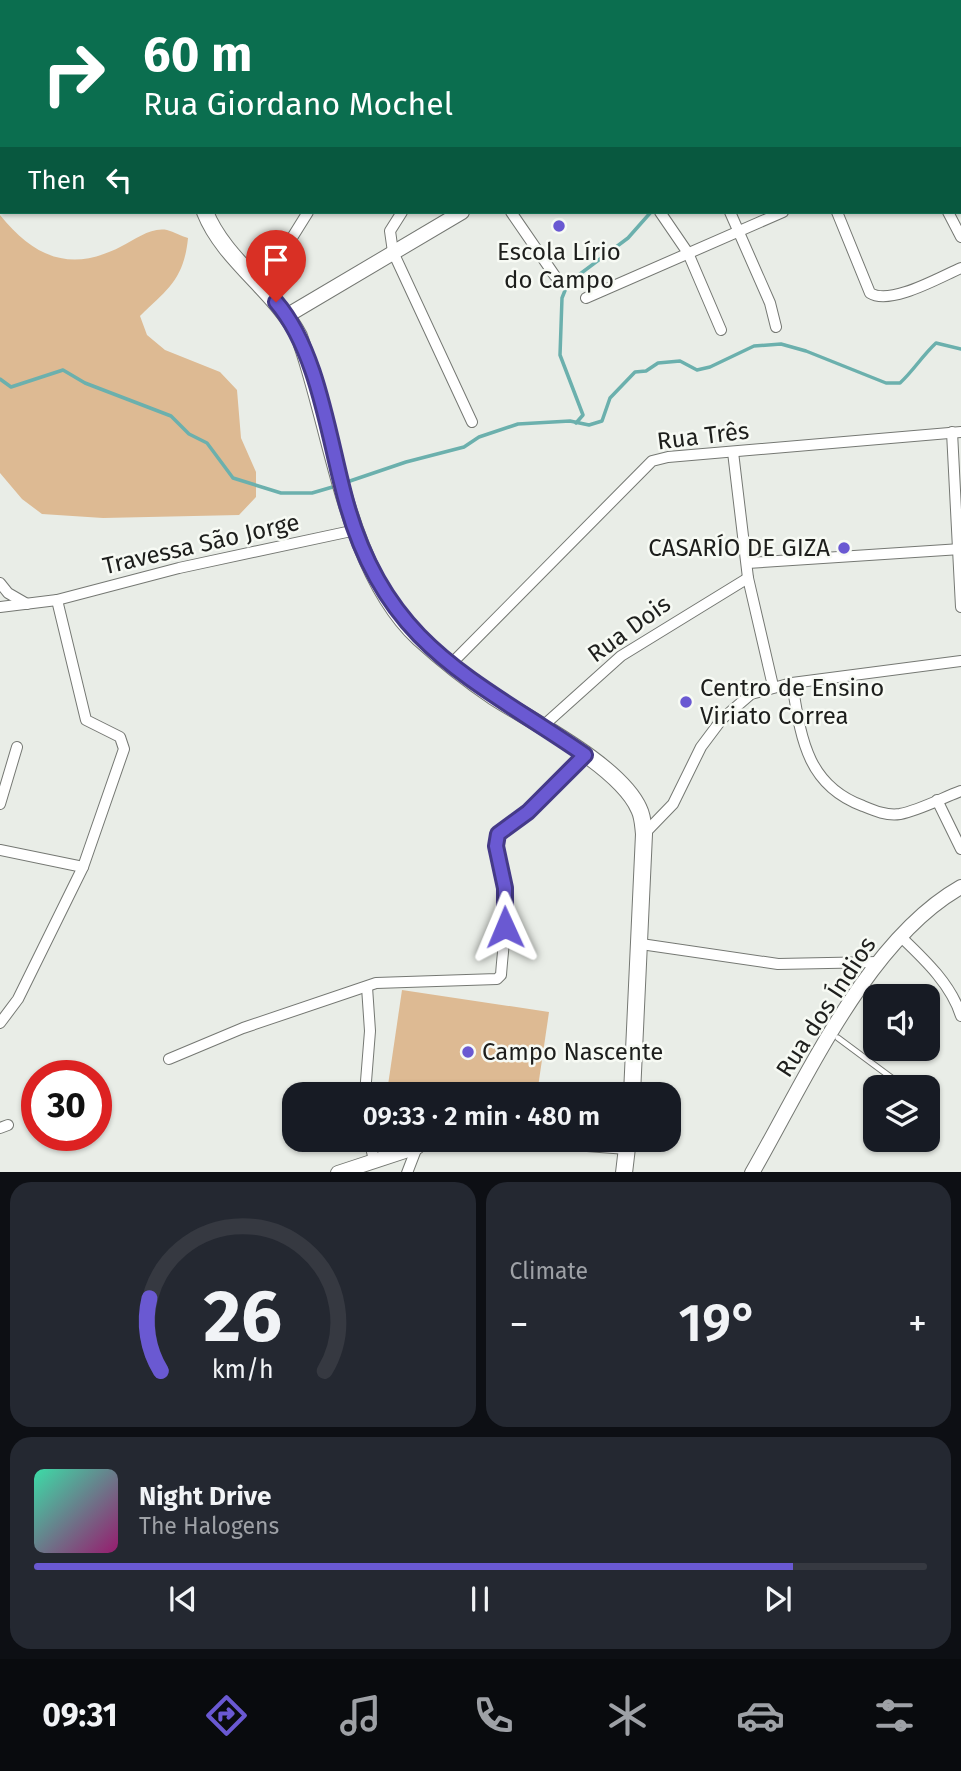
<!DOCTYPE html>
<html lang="en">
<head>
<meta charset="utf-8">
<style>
	body { margin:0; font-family:"Fira Sans",sans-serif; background:#242831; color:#f1f3f6; height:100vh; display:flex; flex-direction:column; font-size:26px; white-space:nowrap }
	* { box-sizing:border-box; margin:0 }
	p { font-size:23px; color:#9ea1a6 }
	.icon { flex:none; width:38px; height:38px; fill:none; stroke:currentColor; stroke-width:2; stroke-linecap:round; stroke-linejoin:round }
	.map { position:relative; height:1172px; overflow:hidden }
	.drawer { display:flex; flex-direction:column; gap:10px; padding:10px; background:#0d0f14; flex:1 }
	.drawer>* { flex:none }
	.banner { position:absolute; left:0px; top:0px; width:962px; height:214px; box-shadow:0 2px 5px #0004; background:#0b6e4f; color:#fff; overflow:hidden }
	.controls { position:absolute; left:863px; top:984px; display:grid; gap:14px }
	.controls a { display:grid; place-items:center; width:77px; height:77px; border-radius:14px; background:#171b24; box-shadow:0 2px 5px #0004; font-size:35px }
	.speed { position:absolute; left:21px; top:1060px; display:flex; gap:14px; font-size:35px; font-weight:700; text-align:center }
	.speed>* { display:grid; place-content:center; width:91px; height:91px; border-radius:50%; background:#171b24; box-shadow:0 2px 5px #0004; line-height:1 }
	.speed .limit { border:10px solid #d22; background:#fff; color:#111 }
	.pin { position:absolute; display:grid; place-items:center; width:60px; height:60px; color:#fff; margin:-72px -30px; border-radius:50% 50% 50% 0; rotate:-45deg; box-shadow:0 0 7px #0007 }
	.pin .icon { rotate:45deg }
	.me { position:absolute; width:77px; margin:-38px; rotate:359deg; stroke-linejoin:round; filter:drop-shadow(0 0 5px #0008) }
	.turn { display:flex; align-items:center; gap:24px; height:147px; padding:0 28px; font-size:32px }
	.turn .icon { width:91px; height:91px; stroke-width:2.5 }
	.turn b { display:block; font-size:49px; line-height:60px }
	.then { display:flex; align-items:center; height:66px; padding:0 28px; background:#0003; gap:14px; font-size:26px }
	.big { font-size:52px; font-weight:600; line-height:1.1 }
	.drawer .card { flex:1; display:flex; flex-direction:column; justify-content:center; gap:10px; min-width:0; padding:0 24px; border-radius:21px; background:#242831 }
	.drawer .dial { align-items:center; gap:0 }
	.dial svg { height:182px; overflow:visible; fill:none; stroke:#363941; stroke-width:7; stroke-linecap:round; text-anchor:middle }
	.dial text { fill:#f1f3f6; stroke:none }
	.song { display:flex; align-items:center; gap:21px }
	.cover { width:84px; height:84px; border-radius:10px; background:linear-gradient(135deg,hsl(160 70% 55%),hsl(320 70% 35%)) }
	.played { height:7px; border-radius:4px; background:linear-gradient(90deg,#6a59d2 85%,#363941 85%) }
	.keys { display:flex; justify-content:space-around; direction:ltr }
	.heat { display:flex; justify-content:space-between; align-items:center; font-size:38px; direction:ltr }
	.drawer .tiles { flex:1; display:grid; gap:10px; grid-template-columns:1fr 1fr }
	.card:last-child { grid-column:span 2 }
	.trip { position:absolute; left:282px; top:1082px; width:399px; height:70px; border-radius:21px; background:#171b24; box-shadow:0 2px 5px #0004; font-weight:600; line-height:70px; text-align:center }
	.tabs { display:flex; height:112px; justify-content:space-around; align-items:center; background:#090b0e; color:#9ea1a6 }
	.tabs .icon { width:49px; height:49px }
	.tabs .selected { color:#6a59d2 }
	.tabs b { font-size:32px; color:#f1f3f6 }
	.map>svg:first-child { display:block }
	.green { fill:#ddba93 }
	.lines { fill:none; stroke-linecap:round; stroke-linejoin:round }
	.stream { stroke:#6bb0ad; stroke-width:3.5 }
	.service-casing { stroke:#757873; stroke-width:7 }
	.minor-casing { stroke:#757873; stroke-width:12 }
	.tertiary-casing { stroke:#757873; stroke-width:16 }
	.secondary-casing { stroke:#757873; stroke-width:18 }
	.service { stroke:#fff; stroke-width:5 }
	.minor { stroke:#fff; stroke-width:10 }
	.tertiary { stroke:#fff; stroke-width:14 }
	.secondary { stroke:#fff; stroke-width:16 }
	.route-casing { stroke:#453a88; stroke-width:18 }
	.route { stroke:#6a59d2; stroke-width:12 }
	.poi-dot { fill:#6a59d2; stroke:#f7faf4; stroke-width:2.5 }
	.labels { text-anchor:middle; stroke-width:5; stroke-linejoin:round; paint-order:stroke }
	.poi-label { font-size:24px; fill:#1d1e1c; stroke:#f7faf4; text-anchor:start }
	.street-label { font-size:24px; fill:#1d1e1c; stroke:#f7faf4 }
</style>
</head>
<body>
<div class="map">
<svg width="961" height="1173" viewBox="0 0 961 1173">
	<rect width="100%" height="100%" fill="#e9ede7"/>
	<!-- green -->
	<g class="green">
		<polygon points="0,0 86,0 2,2 0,93"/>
		<path d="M0,215C35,258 71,273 122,246C136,239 151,227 167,230C174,232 181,236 188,238C184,279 168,289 140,316L147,335L165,350L220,372L237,390L241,438L256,472V497L239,515L103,518L42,514L22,499L0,473Z"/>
		<polygon points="402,990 549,1012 537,1094 387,1092"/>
	</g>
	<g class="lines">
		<!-- stream -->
		<g class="stream">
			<polyline points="842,0 842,2"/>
			<polyline points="0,379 11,387 63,370 85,383 171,416 189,434 207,443 233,478 281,493 312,493 336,486"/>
			<polyline points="576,423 583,415 560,355 562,298 568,283 628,238 651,212"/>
			<path d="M347,482L406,462L464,447L479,437L518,424L570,421L589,425L602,421L610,398L635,372L646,371L658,363L680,361L697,370L710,367L754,346L781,344L806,351L886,383H900C914,370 922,356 936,343L961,349"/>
		</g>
		<!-- service casing -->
		<g class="service-casing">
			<polyline id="service" points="838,1038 904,1087"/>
		</g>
		<!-- minor casing -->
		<g class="minor-casing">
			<g id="minor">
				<polyline points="351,0 354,2"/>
				<polyline points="508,0 511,2"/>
				<polyline points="748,0 749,2"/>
				<polyline points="246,2 247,0"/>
				<polyline points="339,2 340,0"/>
				<polyline points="436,2 437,0"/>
				<polyline points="402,212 390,231 393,252 472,422"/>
				<polyline points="511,212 555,276"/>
				<polyline points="660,212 688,253 721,330"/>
				<polyline points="730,212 770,303 776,327"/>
				<path d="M837,212L870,293C890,306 940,277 961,268"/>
				<polyline points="948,212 961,237"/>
				<polyline points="262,286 308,212"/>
				<polyline points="586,298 783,212"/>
				<polyline points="952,432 961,607"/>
				<polyline points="733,452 748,578 773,686"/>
				<polyline points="747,563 961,549"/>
				<polyline points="0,583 8,593 27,604"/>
				<polyline points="0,607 57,600 179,568 356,530"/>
				<polyline points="450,665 652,461 668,457 961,432"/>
				<path d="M792,683C801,737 806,785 863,806C875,811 887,816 900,814C920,810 942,798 961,791"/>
				<polyline points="543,726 621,656 748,578"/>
				<polyline points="937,800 961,849"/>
				<polyline points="0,804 17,747"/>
				<polyline points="644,834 673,804 701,747 722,719 751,694 792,683 961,661"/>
				<polyline points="0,850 83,867"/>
				<path d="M900,936C924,959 951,984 961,1016"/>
				<polyline points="641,944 778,964 878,962"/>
				<polyline points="0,1023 18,999 83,867 124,749 120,737 86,720 57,600"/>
				<path d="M169,1059L243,1028L376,983L497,979L501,975C503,946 508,917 505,888C503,871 493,851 498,834L528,812L585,755"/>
				<polyline points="365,1094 370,1031 367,987"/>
				<polyline points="0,1128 8,1125"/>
				<polyline points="369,1139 374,1160"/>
				<polyline points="407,1173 417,1147"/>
			</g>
		</g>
		<!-- tertiary casing -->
		<g class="tertiary-casing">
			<g id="tertiary">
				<polyline points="650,2 651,0"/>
				<polyline points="288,315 462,212"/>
				<polyline points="521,1139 627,1147"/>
				<polyline points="338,1173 417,1147 422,1139"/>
				<path d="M752,1173C805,1081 867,940 961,887"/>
			</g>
		</g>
		<!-- secondary casing -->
		<g class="secondary-casing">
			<g id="secondary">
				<polyline points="182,2 182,0"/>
				<path d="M205,212C224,260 275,290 299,336C332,427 346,570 419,638C442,659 467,679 494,697C533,722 620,766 639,809C643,817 643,825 644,834L632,1094"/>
				<polyline points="624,1173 628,1139"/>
			</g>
		</g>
		<!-- service -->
		<use href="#service" class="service"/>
		<!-- minor -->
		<use href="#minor" class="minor"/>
		<!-- tertiary -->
		<use href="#tertiary" class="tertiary"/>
		<!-- secondary -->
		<use href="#secondary" class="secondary"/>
	</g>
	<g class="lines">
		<!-- route casing -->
		<g class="route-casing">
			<path id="route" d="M276,302C319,352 329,442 347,505C387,647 475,679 585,755L528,812L498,834L496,846L505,888V927"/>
		</g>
		<!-- route -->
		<use href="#route" class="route"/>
	</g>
	<!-- markers -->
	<g class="poi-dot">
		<circle cx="559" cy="226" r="7"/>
		<circle cx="844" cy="548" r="7"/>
		<circle cx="686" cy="702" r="7"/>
		<circle cx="468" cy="1052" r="7"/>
	</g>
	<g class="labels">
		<!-- poi labels -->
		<g class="poi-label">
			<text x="559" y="260" text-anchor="middle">Escola Lírio<tspan x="559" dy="28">do Campo</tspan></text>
			<text x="830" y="556" text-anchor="end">CASARÍO DE GIZA</text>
			<text x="700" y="696">Centro de Ensino<tspan x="700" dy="28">Viriato Correa</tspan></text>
			<text x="482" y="1060">Campo Nascente</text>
		</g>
		<!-- street labels -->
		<g class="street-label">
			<text transform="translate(703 436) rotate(-7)" y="8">Rua Três</text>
			<text transform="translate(201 544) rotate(-13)" y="8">Travessa São Jorge</text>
			<text transform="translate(629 629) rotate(-36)" y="8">Rua Dois</text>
			<text transform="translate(826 1007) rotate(-57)" y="8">Rua dos Índios</text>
		</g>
	</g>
</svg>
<div class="controls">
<a><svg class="icon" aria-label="sound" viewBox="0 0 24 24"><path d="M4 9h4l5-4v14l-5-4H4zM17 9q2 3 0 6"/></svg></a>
<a><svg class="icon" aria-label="layers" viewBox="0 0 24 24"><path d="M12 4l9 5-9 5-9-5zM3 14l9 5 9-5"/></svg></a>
</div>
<div class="speed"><div class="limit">30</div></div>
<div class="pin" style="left:276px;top:302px;background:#d93025"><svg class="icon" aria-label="arrive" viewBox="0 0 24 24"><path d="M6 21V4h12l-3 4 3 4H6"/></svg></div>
<svg class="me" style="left:505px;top:927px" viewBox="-20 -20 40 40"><path d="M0-17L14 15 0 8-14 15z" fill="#6a59d2" stroke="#fff" stroke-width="4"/></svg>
<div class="trip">09:33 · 2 min · 480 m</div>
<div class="banner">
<div class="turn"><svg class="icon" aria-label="right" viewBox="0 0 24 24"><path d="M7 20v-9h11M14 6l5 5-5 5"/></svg><div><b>60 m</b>Rua Giordano Mochel</div></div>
<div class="then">Then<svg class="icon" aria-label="left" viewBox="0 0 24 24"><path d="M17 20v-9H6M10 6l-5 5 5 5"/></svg></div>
</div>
</div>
<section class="drawer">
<div class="tiles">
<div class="card dial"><svg viewBox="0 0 100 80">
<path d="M14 69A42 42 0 1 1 86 69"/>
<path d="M14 69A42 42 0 0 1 9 37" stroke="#6a59d2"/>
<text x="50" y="56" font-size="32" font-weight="700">26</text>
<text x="50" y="72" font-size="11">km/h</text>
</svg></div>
<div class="card"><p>Climate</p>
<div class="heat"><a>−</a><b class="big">19°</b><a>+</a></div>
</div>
<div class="card">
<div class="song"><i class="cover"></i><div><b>Night Drive</b><p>The Halogens</p></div></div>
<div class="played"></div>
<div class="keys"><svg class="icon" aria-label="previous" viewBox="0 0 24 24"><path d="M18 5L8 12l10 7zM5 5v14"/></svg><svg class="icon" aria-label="pause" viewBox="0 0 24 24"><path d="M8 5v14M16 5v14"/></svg><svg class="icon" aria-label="next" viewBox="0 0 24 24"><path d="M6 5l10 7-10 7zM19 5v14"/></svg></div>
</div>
</div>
</section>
<nav class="tabs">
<b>09:31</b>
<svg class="icon selected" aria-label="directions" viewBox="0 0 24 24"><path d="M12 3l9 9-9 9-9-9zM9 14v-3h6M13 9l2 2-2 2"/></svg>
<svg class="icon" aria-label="music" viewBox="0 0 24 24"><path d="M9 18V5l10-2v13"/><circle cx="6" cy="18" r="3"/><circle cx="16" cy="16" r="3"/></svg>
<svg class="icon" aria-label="phone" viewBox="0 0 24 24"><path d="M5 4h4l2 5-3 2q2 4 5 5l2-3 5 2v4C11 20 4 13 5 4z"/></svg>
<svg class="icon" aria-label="climate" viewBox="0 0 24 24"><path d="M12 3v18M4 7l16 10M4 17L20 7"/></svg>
<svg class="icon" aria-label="car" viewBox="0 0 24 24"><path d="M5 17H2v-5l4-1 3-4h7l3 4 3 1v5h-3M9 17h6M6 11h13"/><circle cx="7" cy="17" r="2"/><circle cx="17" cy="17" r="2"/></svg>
<svg class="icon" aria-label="filters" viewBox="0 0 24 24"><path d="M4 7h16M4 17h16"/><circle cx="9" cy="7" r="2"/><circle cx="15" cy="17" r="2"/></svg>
</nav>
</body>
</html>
